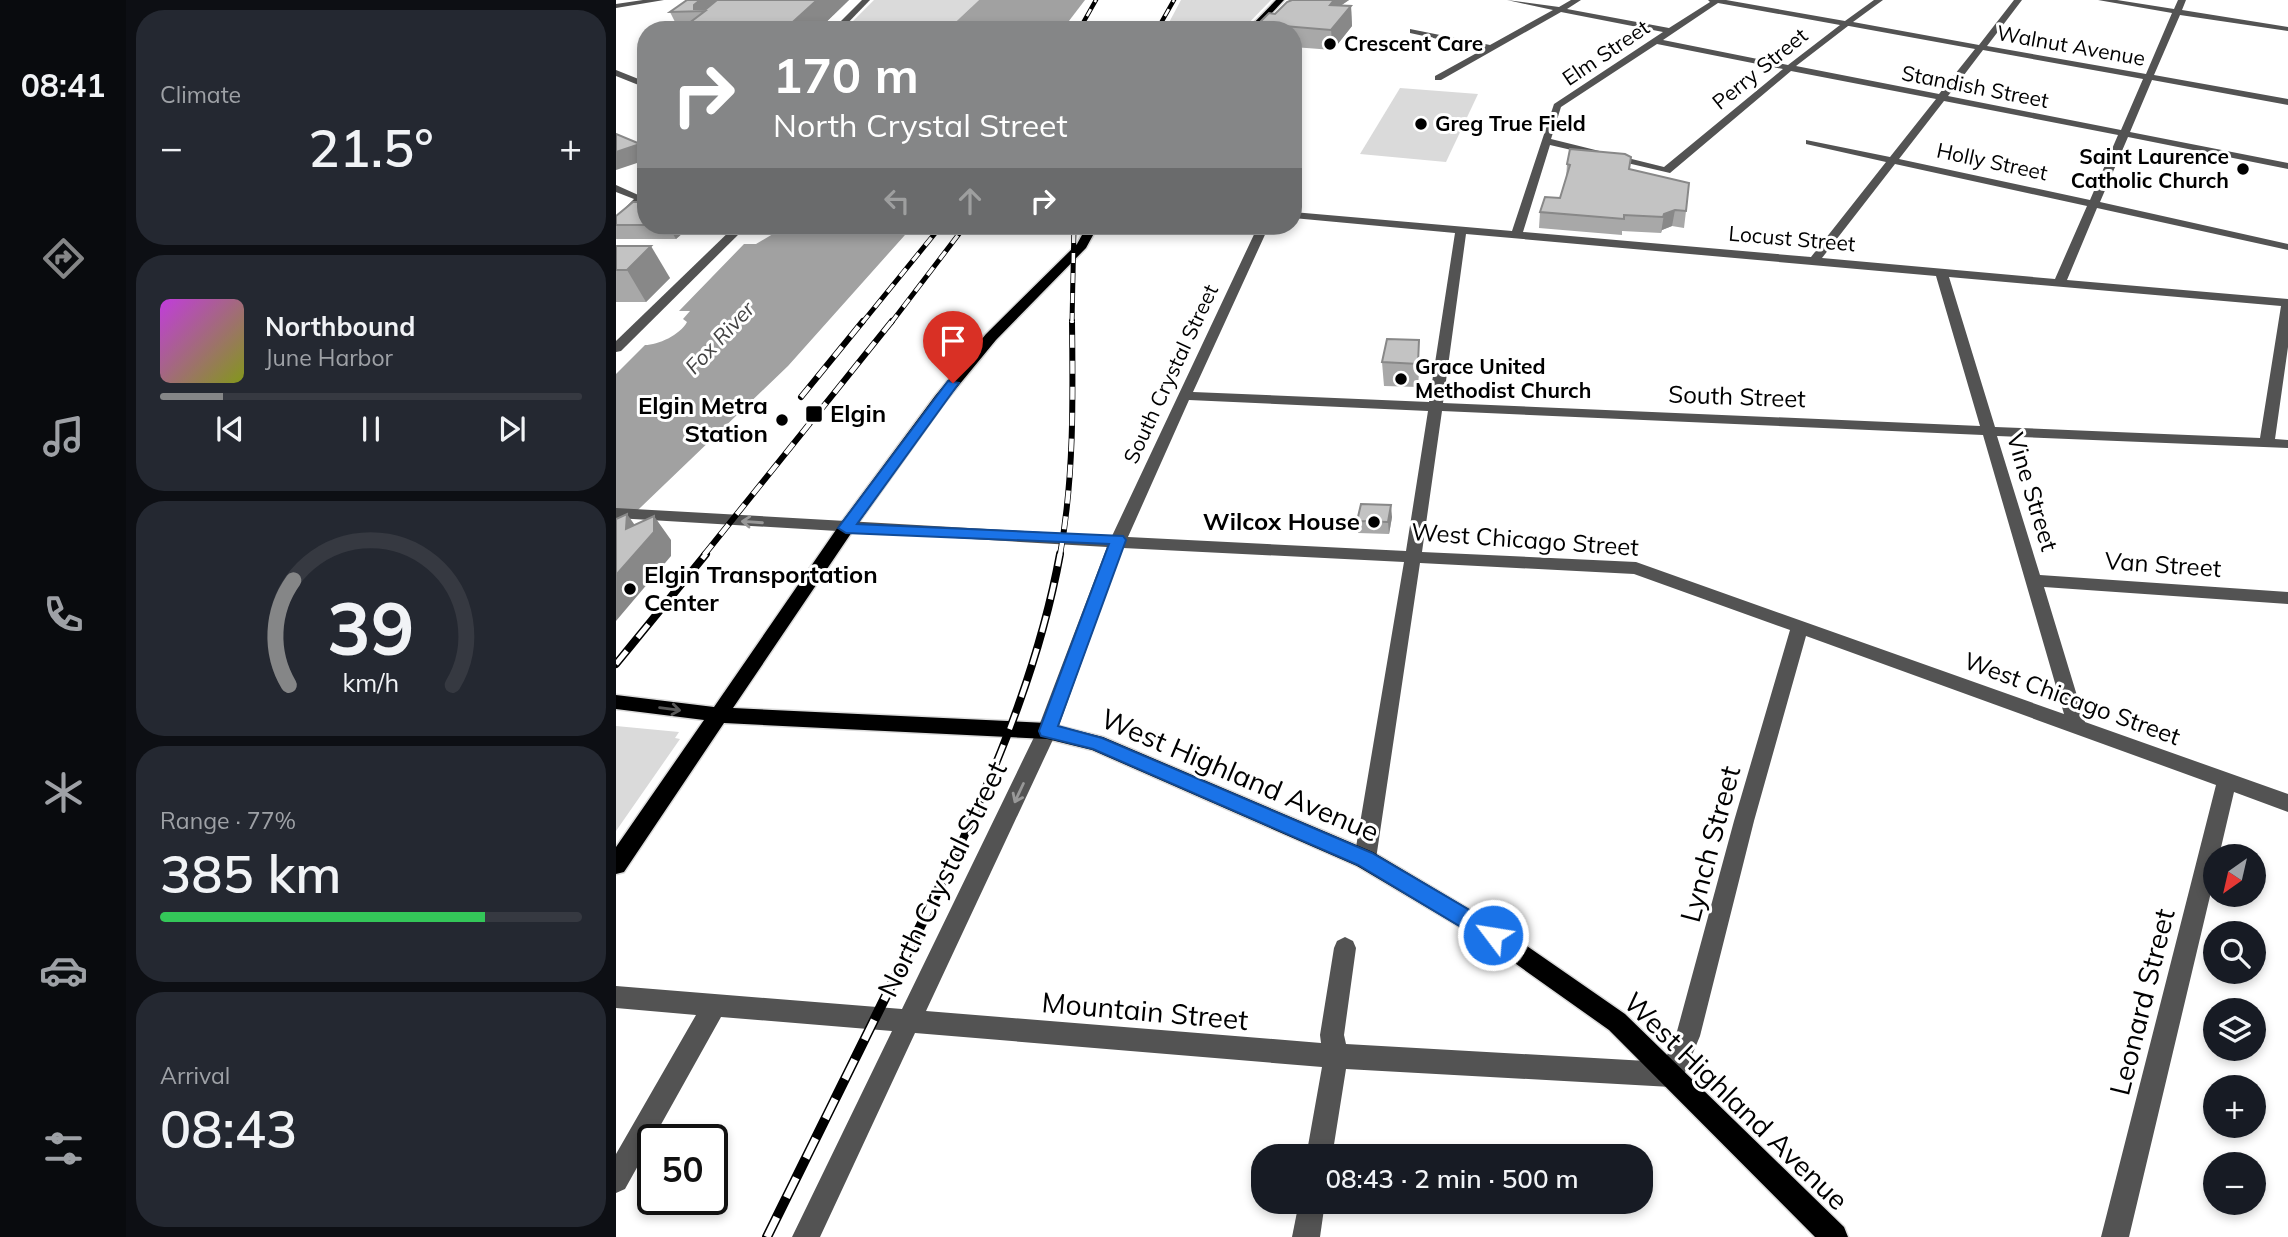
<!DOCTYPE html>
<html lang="en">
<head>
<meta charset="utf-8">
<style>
	body { margin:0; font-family:Mulish,sans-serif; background:#242831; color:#f1f3f6; height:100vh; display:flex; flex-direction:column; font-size:26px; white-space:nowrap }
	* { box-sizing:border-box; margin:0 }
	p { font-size:23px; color:#9ea1a6 }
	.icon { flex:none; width:38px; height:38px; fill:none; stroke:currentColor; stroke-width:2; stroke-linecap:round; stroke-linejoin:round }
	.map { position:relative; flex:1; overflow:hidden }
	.sheet { display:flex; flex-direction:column; gap:10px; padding:10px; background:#0d0f14; width:490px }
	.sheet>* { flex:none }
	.banner { position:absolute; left:21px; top:21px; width:665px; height:214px; border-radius:28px; box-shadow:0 4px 10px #0003; background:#858687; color:#fff; overflow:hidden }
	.needle { width:46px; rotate:214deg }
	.fabs { position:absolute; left:1587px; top:844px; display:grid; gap:14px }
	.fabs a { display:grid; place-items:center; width:63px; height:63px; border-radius:50%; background:#171b24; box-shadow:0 4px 10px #0003; font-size:35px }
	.speed { position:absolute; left:21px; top:1124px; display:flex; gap:14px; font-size:35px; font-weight:700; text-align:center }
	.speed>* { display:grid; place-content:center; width:91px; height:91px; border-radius:50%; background:#171b24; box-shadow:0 4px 10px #0003; line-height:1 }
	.speed .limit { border:4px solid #111; border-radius:10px; background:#fff; color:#111 }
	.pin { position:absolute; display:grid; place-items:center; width:60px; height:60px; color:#fff; margin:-72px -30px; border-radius:50% 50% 50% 0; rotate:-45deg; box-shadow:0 0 7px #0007 }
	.pin .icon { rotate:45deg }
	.me { position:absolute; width:77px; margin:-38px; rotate:301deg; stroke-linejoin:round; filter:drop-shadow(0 0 5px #0008) }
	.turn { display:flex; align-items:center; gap:24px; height:147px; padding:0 21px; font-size:32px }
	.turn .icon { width:91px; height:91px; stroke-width:2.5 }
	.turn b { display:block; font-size:49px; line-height:60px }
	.lanes { display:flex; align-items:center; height:66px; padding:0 21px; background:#0003; justify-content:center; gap:35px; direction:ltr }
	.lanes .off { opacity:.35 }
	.big { font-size:52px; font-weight:600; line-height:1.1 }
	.sheet .widget { flex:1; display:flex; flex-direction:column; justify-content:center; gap:10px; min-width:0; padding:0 24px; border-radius:28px; background:#242831 }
	.sheet .dial { align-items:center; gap:0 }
	.dial svg { height:182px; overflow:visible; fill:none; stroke:#363941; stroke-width:7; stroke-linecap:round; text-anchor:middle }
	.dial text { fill:#f1f3f6; stroke:none }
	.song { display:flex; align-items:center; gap:21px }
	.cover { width:84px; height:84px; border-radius:10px; background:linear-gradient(135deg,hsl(290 70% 55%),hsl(70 70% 35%)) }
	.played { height:7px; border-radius:4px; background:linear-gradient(90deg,#858687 15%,#363941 15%) }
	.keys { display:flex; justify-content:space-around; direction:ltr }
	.heat { display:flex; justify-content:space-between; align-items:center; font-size:38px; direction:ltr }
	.charge { height:10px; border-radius:5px; background:linear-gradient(90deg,#34c759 77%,#363941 0) }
	.trip { position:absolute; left:635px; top:1144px; width:402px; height:70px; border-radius:28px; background:#171b24; box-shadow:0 4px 10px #0003; font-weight:600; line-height:70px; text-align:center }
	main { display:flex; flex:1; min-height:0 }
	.tab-bar { display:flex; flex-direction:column; width:126px; justify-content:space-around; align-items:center; background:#090b0e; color:#9ea1a6 }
	.tab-bar .icon { width:49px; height:49px }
	.tab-bar .current { color:#858687 }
	.tab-bar b { font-size:32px; color:#f1f3f6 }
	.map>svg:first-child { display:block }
	.green { fill:#dadada }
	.water { fill:#a1a1a1 }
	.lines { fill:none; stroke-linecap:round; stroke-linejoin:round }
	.major-casing { stroke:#dbdbdb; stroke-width:3 }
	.minor { fill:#535353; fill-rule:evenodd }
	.major { fill:#000; fill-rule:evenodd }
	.rail-far4-casing { stroke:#000; stroke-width:4.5 }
	.rail-far3-casing { stroke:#000; stroke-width:5 }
	.rail-far2-casing { stroke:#000; stroke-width:6 }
	.rail-far1-casing { stroke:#000; stroke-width:8 }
	.rail-casing { stroke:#000; stroke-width:10 }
	.rail-far4 { stroke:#fff; stroke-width:2.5; stroke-dasharray:8; stroke-linecap:butt }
	.rail-far3 { stroke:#fff; stroke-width:3.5; stroke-dasharray:10; stroke-linecap:butt }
	.rail-far2 { stroke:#fff; stroke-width:4.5; stroke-dasharray:13; stroke-linecap:butt }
	.rail-far1 { stroke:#fff; stroke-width:5; stroke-dasharray:17; stroke-linecap:butt }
	.rail { stroke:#fff; stroke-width:7; stroke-dasharray:22; stroke-linecap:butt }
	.wall { fill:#a8a8a8 }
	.shaded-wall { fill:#888 }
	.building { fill:#c3c3c3; stroke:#888; stroke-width:2 }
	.oneway { stroke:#989898 }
	.oneway2 { stroke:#595959 }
	.route { fill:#1a73e8; stroke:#114b97; stroke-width:2 }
	.poi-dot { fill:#000; stroke:#fff; stroke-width:2.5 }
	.labels { text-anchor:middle; stroke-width:6; stroke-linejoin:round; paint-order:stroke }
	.far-poi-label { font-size:21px; font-weight:bold; fill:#000; stroke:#fff; text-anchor:start }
	.far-street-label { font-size:21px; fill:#000; stroke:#fff }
	.far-water-label { font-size:21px; font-style:italic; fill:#424242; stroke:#fff }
	.street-label { font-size:24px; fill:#000; stroke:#fff }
	.poi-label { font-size:24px; font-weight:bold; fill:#000; stroke:#fff; text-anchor:end }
	.near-street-label { font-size:28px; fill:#000; stroke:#fff }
</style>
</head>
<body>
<main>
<nav class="tab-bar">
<b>08:41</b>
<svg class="icon current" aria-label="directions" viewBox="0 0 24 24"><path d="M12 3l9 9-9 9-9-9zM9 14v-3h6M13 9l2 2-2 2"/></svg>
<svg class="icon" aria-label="music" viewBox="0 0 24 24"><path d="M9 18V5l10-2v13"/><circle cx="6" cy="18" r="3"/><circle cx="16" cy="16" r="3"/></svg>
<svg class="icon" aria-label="phone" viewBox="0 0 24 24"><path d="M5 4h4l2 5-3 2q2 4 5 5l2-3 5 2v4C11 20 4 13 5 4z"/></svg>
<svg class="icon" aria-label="climate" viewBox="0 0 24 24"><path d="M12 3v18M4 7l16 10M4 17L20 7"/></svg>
<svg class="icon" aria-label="car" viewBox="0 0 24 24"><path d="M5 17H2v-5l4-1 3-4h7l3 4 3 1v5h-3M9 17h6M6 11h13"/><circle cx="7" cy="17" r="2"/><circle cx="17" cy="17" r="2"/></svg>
<svg class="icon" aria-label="filters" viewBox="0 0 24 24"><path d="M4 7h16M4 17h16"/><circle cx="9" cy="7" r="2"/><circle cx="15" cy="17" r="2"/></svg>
</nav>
<section class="sheet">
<div class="widget"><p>Climate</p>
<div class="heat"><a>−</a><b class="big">21.5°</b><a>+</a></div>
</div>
<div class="widget">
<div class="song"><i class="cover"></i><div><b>Northbound</b><p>June Harbor</p></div></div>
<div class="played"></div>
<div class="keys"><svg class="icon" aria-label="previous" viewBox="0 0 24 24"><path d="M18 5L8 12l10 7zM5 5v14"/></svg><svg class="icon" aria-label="pause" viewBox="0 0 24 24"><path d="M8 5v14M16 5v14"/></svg><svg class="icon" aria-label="next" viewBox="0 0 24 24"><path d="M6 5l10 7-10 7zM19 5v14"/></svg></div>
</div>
<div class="widget dial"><svg viewBox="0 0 100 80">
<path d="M14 69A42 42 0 1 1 86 69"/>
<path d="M14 69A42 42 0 0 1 16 23" stroke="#858687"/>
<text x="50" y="56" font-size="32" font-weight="700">39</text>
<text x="50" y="72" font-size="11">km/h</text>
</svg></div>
<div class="widget"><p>Range · 77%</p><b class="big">385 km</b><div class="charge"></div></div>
<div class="widget"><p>Arrival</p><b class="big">08:43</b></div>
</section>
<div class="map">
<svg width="1672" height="1237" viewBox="0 0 1672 1237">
	<rect width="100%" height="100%" fill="#fff"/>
	<!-- green -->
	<g class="green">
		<polygon points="258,0 363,0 331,30 228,30"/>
		<polygon points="565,0 655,0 626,30 549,30"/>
		<polygon points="784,88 862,94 830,162 744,154"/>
		<polygon points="0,726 63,732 59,738 64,739 0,831"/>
	</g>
	<!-- water -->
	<g class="water">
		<polygon points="363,0 469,0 446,30 331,30"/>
		<path d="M163,226H297L172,366L0,531V374L29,345C42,345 64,335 71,322L67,319L74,311H63L128,244H140L162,231Z"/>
	</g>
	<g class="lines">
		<!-- major casing -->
		<g class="major-casing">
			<g id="major">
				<polygon points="660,0 668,0 640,30 631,30"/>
				<polygon points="471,226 482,226 470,248 380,340 329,402 236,532 117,708 431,723 487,737 757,852 885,928 1009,1014 1228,1227 1232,1237 1199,1237 993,1030 869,942 741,866 476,750 431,739 108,723 8,872 0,874 0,847 88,720 0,709 0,695 98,707 224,524 319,396 370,334 461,244"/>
			</g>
		</g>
		<!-- minor -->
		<g class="minor">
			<polygon points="27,0 48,0 0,8 0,4"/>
			<polygon points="246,0 254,0 225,30 216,30"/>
			<path d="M891,0L943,7L955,0H965L951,9L1053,28L1094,2L1092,0H1110L1229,21L1258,0H1267L1237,22L1363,45L1398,0H1406L1371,46L1530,74L1556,13L1482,0H1501L1558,9L1562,0H1570L1566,10L1672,27V31L1564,15L1538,75L1672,99V105L1536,80L1514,132L1672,163V169L1512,137L1484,202L1672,244V250L1481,208L1451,280L1672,299V347L1659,439L1672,440V448L1381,436L1424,575L1672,592V604L1428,587L1469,722L1672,794V812L1618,792L1603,856H1600V871L1513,1237H1485L1600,785L1190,636L1138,821L1084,1036L1064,1084L1055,1087L730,1069L716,1157H690L706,1067L299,1033L204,1237H176L276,1031L105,1017L9,1189L0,1193V1154L80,1015L0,1008V986L286,1009L421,731L491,547L0,518V508L496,536L642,226H653L577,392L813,402L839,233L677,218V212L896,231L938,104L1047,32L945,12L825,80H819V76L868,49L794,33V29L874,45L937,10ZM1102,3L1224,25L1172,65L1047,40ZM1232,26H1233L1359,49L1323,94L1180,66ZM1041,44L1167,69L1048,167L935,139L945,107ZM1367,50L1527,79L1505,130L1332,96ZM1175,71L1320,99L1274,157L1190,140V144L1270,162L1195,257L907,232L934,145L1054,173ZM1328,101L1502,135L1474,200L1283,159ZM1279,164L1471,206L1439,279L1206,258ZM850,234L1320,276L1364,426L827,403ZM1333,277L1665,306L1644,438L1379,427ZM573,400L812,411L790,551L512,537ZM826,411L1367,435L1448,714L1020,562L806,552ZM507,548L788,562L738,859L741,866L749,868L757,866L760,859L804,563L1018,574L1174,630L1118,821L1060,1035L1048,1062L730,1044L728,1035L740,948L737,941L729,937L721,941L718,948L704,1035L705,1043L310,1011L441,731Z"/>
			<polygon points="0,70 30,82 30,88 0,76"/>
			<polygon points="0,185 29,198 26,205 0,226 0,217 18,199 0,192"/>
			<polygon points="119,226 131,226 5,351 0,352 0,341"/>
			<polygon points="683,1202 709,1202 704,1237 676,1237"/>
		</g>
		<!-- major -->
		<use href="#major" class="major"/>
		<!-- rail-far4 casing -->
		<g class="rail-far4-casing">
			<g id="rail-far4">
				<polyline points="463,30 480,0"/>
				<polyline points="541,30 558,0"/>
			</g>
		</g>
		<!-- rail-far3 casing -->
		<g class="rail-far3-casing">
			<g id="rail-far3">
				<polyline points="246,323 325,226"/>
				<polyline points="275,323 349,226"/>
				<polyline points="456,323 458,226"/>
			</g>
		</g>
		<!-- rail-far2 casing -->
		<g class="rail-far2-casing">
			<g id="rail-far2">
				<polyline points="185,397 247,321"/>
				<polyline points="88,555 276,321"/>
				<path d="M444,555C458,477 457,400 456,321"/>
			</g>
		</g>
		<!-- rail-far1 casing -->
		<g class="rail-far1-casing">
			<g id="rail-far1">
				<polyline points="0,664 90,554"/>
				<path d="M340,854C385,758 425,658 444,554"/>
			</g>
		</g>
		<!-- rail casing -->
		<g class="rail-casing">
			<polyline id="rail" points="151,1237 341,852"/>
		</g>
		<!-- rail-far4 -->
		<use href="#rail-far4" class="rail-far4"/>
		<!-- rail-far3 -->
		<use href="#rail-far3" class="rail-far3"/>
		<!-- rail-far2 -->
		<use href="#rail-far2" class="rail-far2"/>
		<!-- rail-far1 -->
		<use href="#rail-far1" class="rail-far1"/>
		<!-- rail -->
		<use href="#rail" class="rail"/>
	</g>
	<!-- wall -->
	<g class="wall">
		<polygon points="71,0 233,0 202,30 63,30 54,12"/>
		<polygon points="676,0 733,0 725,5 735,6 736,26 717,50 677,47 677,30 639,30 638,28 659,14"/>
		<polygon points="951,164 1013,169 1070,211 1068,228 1056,226 1046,230 1045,233 1006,231 1006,235 923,228 924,212 944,198 950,180"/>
		<polygon points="0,216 30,226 96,226 89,232 68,232 60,239 0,239"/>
		<polygon points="563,226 599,226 597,228"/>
		<polygon points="0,246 54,278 30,302 0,302"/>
		<polygon points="803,340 802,387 768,386 766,362"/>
		<polygon points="776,517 773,534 742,533 741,521"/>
	</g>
	<!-- shaded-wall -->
	<g class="shaded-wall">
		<polygon points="84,0 121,0 89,11 78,9 78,5"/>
		<polygon points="201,0 233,0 202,30 168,30"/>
		<polygon points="711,0 733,0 723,7 723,15"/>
		<polygon points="735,6 736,26 717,50 715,30"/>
		<polygon points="24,144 30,156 30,160 0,170 0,152"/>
		<polygon points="1059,210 1056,226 1046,230 1045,233 1048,214"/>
		<polygon points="52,226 65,226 68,232 60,239"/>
		<polygon points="85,226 96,226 89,232"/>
		<polygon points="35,246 54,278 30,302 11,270"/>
		<polygon points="803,340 803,363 802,387 802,364"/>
		<polygon points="775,505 776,517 773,534 772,522"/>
		<polygon points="11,514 28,538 38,516 55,540 55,556 0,621 0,575 10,529"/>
	</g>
	<!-- building -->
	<g class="building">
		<polygon points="71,0 84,0 78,5 78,9 90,9 101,0 201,0 168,30 64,30 89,11 54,12"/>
		<polygon points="676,0 718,0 714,5 735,6 715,30 668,26 662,30 638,28 653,13 659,14 671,2"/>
		<polygon points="0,134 24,144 0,152"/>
		<polygon points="954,149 1009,154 1015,157 1013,169 1073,183 1070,211 1059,210 1048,214 1047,217 1008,215 1008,219 924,212 929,197 944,198 954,165 951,164"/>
		<polygon points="17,202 30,202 30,225 0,225 0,216"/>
		<polygon points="0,246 35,246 11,270 0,270"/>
		<polygon points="771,339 803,340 802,364 766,362"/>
		<polygon points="745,504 775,505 772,522 741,521"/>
		<polygon points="11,514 10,529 38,516 38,532 0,575 0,519"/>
	</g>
	<!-- one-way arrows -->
	<defs><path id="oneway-shaft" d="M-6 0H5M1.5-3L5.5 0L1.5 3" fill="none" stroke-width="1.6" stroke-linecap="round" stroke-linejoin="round" transform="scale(1.75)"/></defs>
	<g class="oneway">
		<use href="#oneway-shaft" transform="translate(136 522) rotate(-176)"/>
		<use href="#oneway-shaft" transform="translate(403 793) rotate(115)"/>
	</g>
	<use class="oneway2" href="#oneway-shaft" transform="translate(54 709) rotate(7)"/>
	<!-- route -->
	<polygon class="route" points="332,381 343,383 241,524 507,536 510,540 442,726 486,738 756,853 884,928 887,935 884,942 877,944 870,942 742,865 477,749 425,736 423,731 493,544 230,533 222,528"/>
	<!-- markers -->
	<g class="poi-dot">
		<circle cx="714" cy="44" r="7"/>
		<circle cx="805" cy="124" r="7"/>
		<circle cx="1627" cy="169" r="7"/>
		<circle cx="785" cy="379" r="7"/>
		<rect x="189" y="405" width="18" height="18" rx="3.5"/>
		<circle cx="166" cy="420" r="7"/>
		<circle cx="758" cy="522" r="7"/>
		<circle cx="14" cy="589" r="7"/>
	</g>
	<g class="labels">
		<!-- far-poi labels -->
		<g class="far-poi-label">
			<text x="728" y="51">Crescent Care</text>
			<text x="819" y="131">Greg True Field</text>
			<text x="1613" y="164" text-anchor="end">Saint Laurence<tspan x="1613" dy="24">Catholic Church</tspan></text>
			<text x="799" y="374">Grace United<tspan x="799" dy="24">Methodist Church</tspan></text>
		</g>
		<!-- far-street labels -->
		<g class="far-street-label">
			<text transform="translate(1455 46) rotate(10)" y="7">Walnut Avenue</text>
			<text transform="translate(990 53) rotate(-34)" y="7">Elm Street</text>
			<text transform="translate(1144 69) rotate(-39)" y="7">Perry Street</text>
			<text transform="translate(1359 87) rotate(11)" y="7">Standish Street</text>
			<text transform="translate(1376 162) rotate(12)" y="7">Holly Street</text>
			<text transform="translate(1176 239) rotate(5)" y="7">Locust Street</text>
			<text transform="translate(555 374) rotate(-65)" y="7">South Crystal Street</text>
		</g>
		<!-- far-water labels -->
		<g class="far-water-label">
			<text transform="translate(104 338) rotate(-47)" y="7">Fox River</text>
		</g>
		<!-- street labels -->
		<g class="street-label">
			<text transform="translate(1121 397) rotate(2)" y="8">South Street</text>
			<text transform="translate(1416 492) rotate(73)" y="8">Vine Street</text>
			<text transform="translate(909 540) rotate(4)" y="8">West Chicago Street</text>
			<text transform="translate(1547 565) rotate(4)" y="8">Van Street</text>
			<text transform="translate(1456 699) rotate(20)" y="8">West Chicago Street</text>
		</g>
		<!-- poi labels -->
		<g class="poi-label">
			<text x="152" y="414">Elgin Metra<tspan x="152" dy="28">Station</tspan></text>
			<text x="214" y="422" text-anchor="start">Elgin</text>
			<text x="744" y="530">Wilcox House</text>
			<text x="28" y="583" text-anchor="start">Elgin Transportation<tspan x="28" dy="28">Center</tspan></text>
		</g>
		<!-- near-street labels -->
		<g class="near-street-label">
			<text transform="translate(624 775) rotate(23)" y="10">West Highland Avenue</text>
			<text transform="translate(1094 844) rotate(-75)" y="10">Lynch Street</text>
			<text transform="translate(326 879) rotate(-64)" y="10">North Crystal Street</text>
			<text transform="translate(1526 1002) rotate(-76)" y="10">Leonard Street</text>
			<text transform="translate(529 1011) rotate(5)" y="10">Mountain Street</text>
			<text transform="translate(1120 1101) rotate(44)" y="10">West Highland Avenue</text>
		</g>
	</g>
</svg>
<div class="fabs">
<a><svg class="needle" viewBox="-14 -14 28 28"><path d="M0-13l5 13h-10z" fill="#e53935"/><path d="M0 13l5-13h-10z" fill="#9ea1a6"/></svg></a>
<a><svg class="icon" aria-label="search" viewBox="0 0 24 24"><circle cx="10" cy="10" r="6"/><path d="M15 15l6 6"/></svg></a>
<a><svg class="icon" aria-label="layers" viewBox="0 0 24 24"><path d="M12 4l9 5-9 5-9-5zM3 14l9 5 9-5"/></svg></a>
<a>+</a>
<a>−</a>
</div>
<div class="speed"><div class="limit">50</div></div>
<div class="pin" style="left:337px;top:383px;background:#d93025"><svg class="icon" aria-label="arrive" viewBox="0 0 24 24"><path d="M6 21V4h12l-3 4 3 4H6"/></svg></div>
<svg class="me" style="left:877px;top:935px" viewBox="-20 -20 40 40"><circle r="17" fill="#1a73e8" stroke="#fff" stroke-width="3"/><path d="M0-11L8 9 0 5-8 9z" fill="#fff"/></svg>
<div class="trip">08:43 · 2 min · 500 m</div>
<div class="banner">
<div class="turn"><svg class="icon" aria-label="right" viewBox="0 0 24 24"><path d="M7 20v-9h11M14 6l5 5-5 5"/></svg><div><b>170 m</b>North Crystal Street</div></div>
<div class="lanes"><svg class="icon off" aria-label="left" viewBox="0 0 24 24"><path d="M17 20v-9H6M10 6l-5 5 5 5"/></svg><svg class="icon off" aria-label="ahead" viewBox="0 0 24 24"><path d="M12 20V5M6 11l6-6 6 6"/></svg><svg class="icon" aria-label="right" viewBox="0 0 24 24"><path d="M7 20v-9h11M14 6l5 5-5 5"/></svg></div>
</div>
</div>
</main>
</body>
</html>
